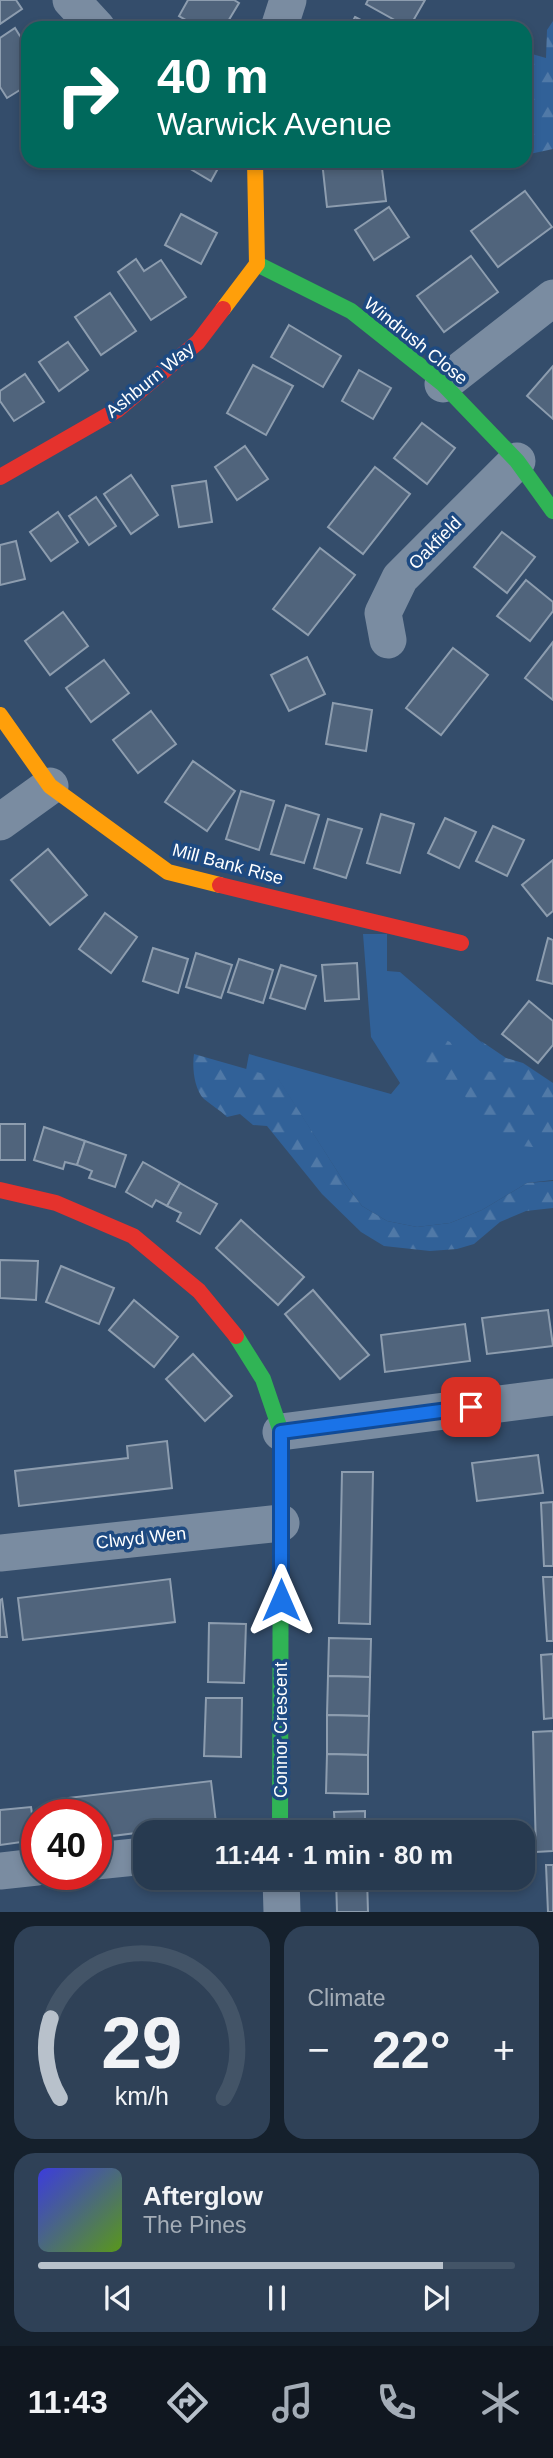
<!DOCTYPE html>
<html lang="en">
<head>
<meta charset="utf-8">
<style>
	body { margin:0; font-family:Arial,sans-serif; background:#2f4157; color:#f1f3f6; height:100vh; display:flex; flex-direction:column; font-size:26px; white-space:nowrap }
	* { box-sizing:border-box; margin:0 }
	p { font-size:23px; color:#a4adb7 }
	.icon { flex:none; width:38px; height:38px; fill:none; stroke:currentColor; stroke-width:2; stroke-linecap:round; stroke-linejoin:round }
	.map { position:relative; height:1912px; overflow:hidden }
	.drawer { display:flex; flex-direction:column; gap:14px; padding:14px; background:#15202c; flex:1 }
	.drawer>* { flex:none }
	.hud { position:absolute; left:21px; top:21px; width:511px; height:147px; border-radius:21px; box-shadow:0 4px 10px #0003,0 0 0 2px #435467; background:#00695c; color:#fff; overflow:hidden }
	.speed { position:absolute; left:21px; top:1799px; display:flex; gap:14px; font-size:35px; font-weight:700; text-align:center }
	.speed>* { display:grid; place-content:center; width:91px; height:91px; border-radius:50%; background:#273a50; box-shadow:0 4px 10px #0003,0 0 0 2px #435467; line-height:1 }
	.speed .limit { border:10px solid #d22; background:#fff; color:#111 }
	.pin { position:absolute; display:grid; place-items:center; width:60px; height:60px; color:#fff; margin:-30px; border-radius:14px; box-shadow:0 4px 10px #0006 }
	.me { position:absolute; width:77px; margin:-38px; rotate:0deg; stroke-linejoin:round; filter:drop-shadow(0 0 5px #0008) }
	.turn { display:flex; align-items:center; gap:24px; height:147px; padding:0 21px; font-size:32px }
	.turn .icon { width:91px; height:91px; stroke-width:2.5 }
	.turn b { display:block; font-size:49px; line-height:60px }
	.big { font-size:52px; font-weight:800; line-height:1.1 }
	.drawer .card { flex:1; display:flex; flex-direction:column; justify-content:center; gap:10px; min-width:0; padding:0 24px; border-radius:21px; background:#2f4157 }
	.drawer .dial { align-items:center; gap:0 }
	.dial svg { height:182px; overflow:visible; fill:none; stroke:#435467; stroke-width:7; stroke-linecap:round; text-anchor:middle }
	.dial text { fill:#f1f3f6; stroke:none }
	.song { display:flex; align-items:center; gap:21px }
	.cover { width:84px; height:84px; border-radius:10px; background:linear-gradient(135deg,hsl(240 70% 55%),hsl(90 70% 35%)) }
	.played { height:7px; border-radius:4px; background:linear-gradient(90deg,#b8c1cb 85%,#435467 85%) }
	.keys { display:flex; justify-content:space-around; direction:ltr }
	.heat { display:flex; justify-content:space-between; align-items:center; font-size:38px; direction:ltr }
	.drawer .tiles { flex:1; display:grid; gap:14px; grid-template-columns:1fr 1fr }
	.card:last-child { grid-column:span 2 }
	.trip { position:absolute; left:133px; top:1820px; width:402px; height:70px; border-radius:21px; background:#273a50; box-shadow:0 4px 10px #0003,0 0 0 2px #435467; font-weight:800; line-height:70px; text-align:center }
	.dock { display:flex; height:112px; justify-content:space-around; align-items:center; background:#101720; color:#a4adb7 }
	.dock .icon { width:49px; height:49px }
	.dock .on { color:#b8c1cb }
	.dock b { font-size:32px; color:#f1f3f6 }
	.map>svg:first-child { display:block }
	.green { fill:#316198 }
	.forest { fill:url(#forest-firs) }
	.building { fill:#50647c; stroke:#8d9daf; stroke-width:2 }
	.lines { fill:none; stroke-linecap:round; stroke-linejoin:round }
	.street { stroke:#7a8ca1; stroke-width:37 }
	.fast { stroke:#30b455; stroke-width:16 }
	.slow { stroke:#ff9f0a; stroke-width:16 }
	.jam { stroke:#e5322d; stroke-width:16 }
	.route-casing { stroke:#114b97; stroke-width:18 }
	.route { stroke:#1a73e8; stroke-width:12 }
	.labels { text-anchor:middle; stroke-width:7; stroke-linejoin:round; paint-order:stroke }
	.street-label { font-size:18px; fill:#fff; stroke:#1e4a81 }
</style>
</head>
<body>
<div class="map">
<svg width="553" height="1912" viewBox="0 0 553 1912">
	<defs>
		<pattern id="forest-firs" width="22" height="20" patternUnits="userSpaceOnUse" patternTransform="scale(1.75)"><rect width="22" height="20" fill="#316198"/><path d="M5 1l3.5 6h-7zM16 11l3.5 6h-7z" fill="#5079a7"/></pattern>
	</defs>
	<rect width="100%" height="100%" fill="#344d6b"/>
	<!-- green -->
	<polygon class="green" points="363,934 387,934 387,971 400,972 487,1047 553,1093 553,1180 527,1183 482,1210 450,1223 417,1227 387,1221 362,1206 346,1185 278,1079 246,1070 249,1054 391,1094 400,1083 371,1037"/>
	<!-- forest -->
	<g class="forest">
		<polygon points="553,21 553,149 525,155 525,52 546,58 547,30"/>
		<path d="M439,1037L450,1042L467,1067L492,1072L502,1079L510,1081L513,1071C502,1060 489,1053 481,1041L506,1058L523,1063L553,1083V1149L511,1145L494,1136L462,1092L435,1074L423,1058L425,1044Z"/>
		<path d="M194,1054L278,1078L346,1185L362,1206L387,1221L417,1227L450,1223L482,1210L527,1183L553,1181V1208L526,1211L500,1222L474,1244L457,1249L430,1251L384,1246L361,1232L322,1194L267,1126L253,1125L240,1114L227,1117C220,1110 211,1105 204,1099C194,1089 192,1067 194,1054Z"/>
	</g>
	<!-- building -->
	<g class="building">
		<polygon points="0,0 16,0 22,9 0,24"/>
		<polygon points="188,0 234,0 239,3 224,28 200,28 179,16"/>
		<polygon points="368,0 425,0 409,28 366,4"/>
		<polygon points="355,17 376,28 349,28"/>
		<polygon points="15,28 28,49 28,85 7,98 0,87 0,38"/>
		<polygon points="177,161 222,161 211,181"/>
		<polygon points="322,161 381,161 386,201 327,207"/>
		<polygon points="525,191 552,227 498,267 471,231"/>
		<polygon points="389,207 409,237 374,260 355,230"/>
		<polygon points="181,214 217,233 201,264 165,245"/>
		<polygon points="471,256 498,292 444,332 417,296"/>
		<polygon points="136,259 144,271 161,260 186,297 151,320 118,272"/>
		<polygon points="110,293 136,331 101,355 75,317"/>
		<polygon points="289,325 341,356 323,387 271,357"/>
		<polygon points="68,342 88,370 59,391 39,362"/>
		<polygon points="253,365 293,386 266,435 227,413"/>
		<polygon points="553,366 553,419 527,396"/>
		<polygon points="359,370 391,388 373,419 342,401"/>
		<polygon points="25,374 44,402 14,421 0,401 0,391"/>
		<polygon points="422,423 455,448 427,484 394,458"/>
		<polygon points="245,446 268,479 237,500 215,467"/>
		<polygon points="375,467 410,494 363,554 328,527"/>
		<polygon points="131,475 158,515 131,534 104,494"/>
		<polygon points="206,481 212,522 179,527 172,486"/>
		<polygon points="96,497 116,526 89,545 69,516"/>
		<polygon points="58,512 78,542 51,561 30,532"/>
		<polygon points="502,532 535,557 507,593 474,567"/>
		<polygon points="16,541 25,579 0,585 0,545"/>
		<polygon points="320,548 355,575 308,635 273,609"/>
		<polygon points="526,580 553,602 553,611 530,641 497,616"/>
		<polygon points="63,612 88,646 50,675 25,641"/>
		<polygon points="553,642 553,700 525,678"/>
		<polygon points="453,648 488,675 441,735 406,708"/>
		<polygon points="307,657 325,694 289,711 271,675"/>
		<polygon points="104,660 129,693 91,722 66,688"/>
		<polygon points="333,703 372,710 366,751 326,744"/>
		<polygon points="151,711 176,744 138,773 113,740"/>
		<polygon points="193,761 235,791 207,831 165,802"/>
		<polygon points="241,791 274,801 259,850 226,839"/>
		<polygon points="286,805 319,815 304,863 271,854"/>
		<polygon points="381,814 414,824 400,873 367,863"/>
		<polygon points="445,818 476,832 459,868 428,853"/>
		<polygon points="328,819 362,829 346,878 314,868"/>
		<polygon points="493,826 524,840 507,876 476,861"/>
		<polygon points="48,849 87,895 50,925 11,880"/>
		<polygon points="553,860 553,911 547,916 522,885"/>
		<polygon points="105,913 137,937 111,973 79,949"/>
		<polygon points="548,938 553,940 553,984 537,980"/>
		<polygon points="153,948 188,959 178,993 143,981"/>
		<polygon points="196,953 232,965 221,998 186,987"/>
		<polygon points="239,959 273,970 263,1003 228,992"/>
		<polygon points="357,963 359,999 325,1001 322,965"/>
		<polygon points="281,965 316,976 305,1009 270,998"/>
		<polygon points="529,1001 553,1021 553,1045 538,1063 502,1034"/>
		<rect x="0" y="1124" width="25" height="36"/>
		<polygon points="44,1127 85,1141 77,1165 65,1162 63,1169 34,1160"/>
		<polygon points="85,1141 126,1155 115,1187 89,1178 92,1171 77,1165"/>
		<polygon points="143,1162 180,1183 167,1206 156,1200 152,1207 126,1192"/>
		<polygon points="180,1183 217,1204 200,1234 177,1221 181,1213 167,1206"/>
		<polygon points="241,1220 304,1277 278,1305 216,1248"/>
		<polygon points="0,1260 38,1261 36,1300 0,1298"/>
		<polygon points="61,1266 114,1288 99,1324 46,1302"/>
		<polygon points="313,1290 369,1355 340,1379 285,1314"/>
		<polygon points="134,1300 178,1337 154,1367 109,1330"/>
		<polygon points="548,1310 553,1346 487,1354 482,1318"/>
		<polygon points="465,1324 470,1361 385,1372 381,1335"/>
		<polygon points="193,1354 232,1396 205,1421 166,1379"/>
		<polygon points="167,1441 172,1488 19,1506 15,1471 128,1458 127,1446"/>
		<polygon points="538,1455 543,1493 477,1501 472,1463"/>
		<polygon points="342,1472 373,1472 370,1624 339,1623"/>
		<polygon points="553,1502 553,1566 544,1566 541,1503"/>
		<polygon points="543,1577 553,1577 553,1641 547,1641"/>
		<polygon points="170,1579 175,1622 23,1640 18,1598"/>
		<polygon points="2,1599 7,1637 0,1637 0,1600"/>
		<polygon points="209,1623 246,1624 244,1683 208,1682"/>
		<polygon points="329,1638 371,1639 370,1677 328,1676"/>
		<polygon points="553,1654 553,1718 544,1719 541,1655"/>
		<polygon points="328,1676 370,1677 369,1716 327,1715"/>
		<polygon points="206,1698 242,1698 241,1757 204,1756"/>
		<polygon points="327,1715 369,1716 368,1755 327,1754"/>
		<polygon points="553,1731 553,1851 536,1852 533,1732"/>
		<polygon points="327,1754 368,1755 368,1794 326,1793"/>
		<polygon points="211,1781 216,1823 96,1838 96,1815 61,1815 59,1799"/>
		<polygon points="31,1807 36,1840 0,1845 0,1810"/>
		<polygon points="365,1811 365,1832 335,1832 334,1812"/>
		<polygon points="546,1865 553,1865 553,1912 548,1912"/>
		<polygon points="336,1878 367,1878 368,1912 337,1912"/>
	</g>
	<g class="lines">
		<!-- street -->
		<g class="street">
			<polyline points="71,0 97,28"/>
			<polyline points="279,28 288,0"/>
			<polyline points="443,384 553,298"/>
			<polyline points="388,640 383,613 400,578 517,461"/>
			<polyline points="0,822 50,786"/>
			<polyline points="281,1432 553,1397"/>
			<polyline points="0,1553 281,1523"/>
			<polyline points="96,1861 145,1856"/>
			<polyline points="0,1871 37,1867"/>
			<polyline points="281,1878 282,1912"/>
		</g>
		<!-- fast -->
		<g class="fast">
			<polyline points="257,264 351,311 443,384 517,461 553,511"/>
			<polyline points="236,1336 263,1379 281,1432 280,1832"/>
		</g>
		<!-- slow -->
		<g class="slow">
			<polyline points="223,309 257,264 255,161"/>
			<polyline points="0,715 50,786 168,872 220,885"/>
		</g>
		<!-- jam -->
		<g class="jam">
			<polyline points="0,477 117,410 198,342 223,309"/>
			<polyline points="220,885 461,943"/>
			<polyline points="0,1190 56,1203 133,1236 199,1291 236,1336"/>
		</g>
	</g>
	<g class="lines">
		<!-- route casing -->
		<g class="route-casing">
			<polyline id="route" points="281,1600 281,1432 471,1407"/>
		</g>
		<!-- route -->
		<use href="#route" class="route"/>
	</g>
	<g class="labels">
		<!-- street labels -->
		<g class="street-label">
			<text transform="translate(416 341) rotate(39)" y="6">Windrush Close</text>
			<text transform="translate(150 380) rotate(-39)" y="6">Ashburn Way</text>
			<text transform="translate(435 543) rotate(-45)" y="6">Oakfield</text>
			<text transform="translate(228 864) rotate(15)" y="6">Mill Bank Rise</text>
			<text transform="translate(141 1538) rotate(-6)" y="6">Clwyd Wen</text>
			<text transform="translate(281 1730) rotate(-90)" y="6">Connor Crescent</text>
		</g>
	</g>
</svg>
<div class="speed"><div class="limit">40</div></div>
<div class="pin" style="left:471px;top:1407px;background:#d93025"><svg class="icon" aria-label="arrive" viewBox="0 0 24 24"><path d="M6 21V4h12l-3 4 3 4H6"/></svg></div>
<svg class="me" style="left:281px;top:1600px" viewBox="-20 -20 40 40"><path d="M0-17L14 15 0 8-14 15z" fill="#1a73e8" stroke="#fff" stroke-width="4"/></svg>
<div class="trip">11:44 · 1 min · 80 m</div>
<div class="hud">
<div class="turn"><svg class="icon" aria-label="right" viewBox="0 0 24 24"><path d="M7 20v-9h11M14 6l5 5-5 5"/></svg><div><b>40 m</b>Warwick Avenue</div></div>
</div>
</div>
<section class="drawer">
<div class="tiles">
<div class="card dial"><svg viewBox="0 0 100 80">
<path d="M14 69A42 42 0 1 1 86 69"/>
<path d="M14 69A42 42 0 0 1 10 34" stroke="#b8c1cb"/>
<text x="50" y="56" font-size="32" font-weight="700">29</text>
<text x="50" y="72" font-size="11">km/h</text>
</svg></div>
<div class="card"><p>Climate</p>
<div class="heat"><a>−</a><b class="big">22°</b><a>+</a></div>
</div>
<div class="card">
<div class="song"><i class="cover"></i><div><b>Afterglow</b><p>The Pines</p></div></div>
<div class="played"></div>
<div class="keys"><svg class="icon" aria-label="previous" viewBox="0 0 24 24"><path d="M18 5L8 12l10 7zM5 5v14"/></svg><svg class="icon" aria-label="pause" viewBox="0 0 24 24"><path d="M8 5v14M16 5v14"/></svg><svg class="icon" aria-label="next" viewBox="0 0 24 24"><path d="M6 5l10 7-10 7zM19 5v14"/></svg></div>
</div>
</div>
</section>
<nav class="dock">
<b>11:43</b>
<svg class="icon on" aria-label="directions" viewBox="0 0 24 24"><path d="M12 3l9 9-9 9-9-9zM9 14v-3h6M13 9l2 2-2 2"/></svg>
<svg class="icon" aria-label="music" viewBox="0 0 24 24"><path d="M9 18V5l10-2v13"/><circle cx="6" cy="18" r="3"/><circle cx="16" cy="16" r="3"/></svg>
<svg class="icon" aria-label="phone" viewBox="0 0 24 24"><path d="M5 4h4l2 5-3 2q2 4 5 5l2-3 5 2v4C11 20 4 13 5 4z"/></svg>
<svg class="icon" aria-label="climate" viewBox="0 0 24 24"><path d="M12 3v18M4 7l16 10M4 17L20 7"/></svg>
</nav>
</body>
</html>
